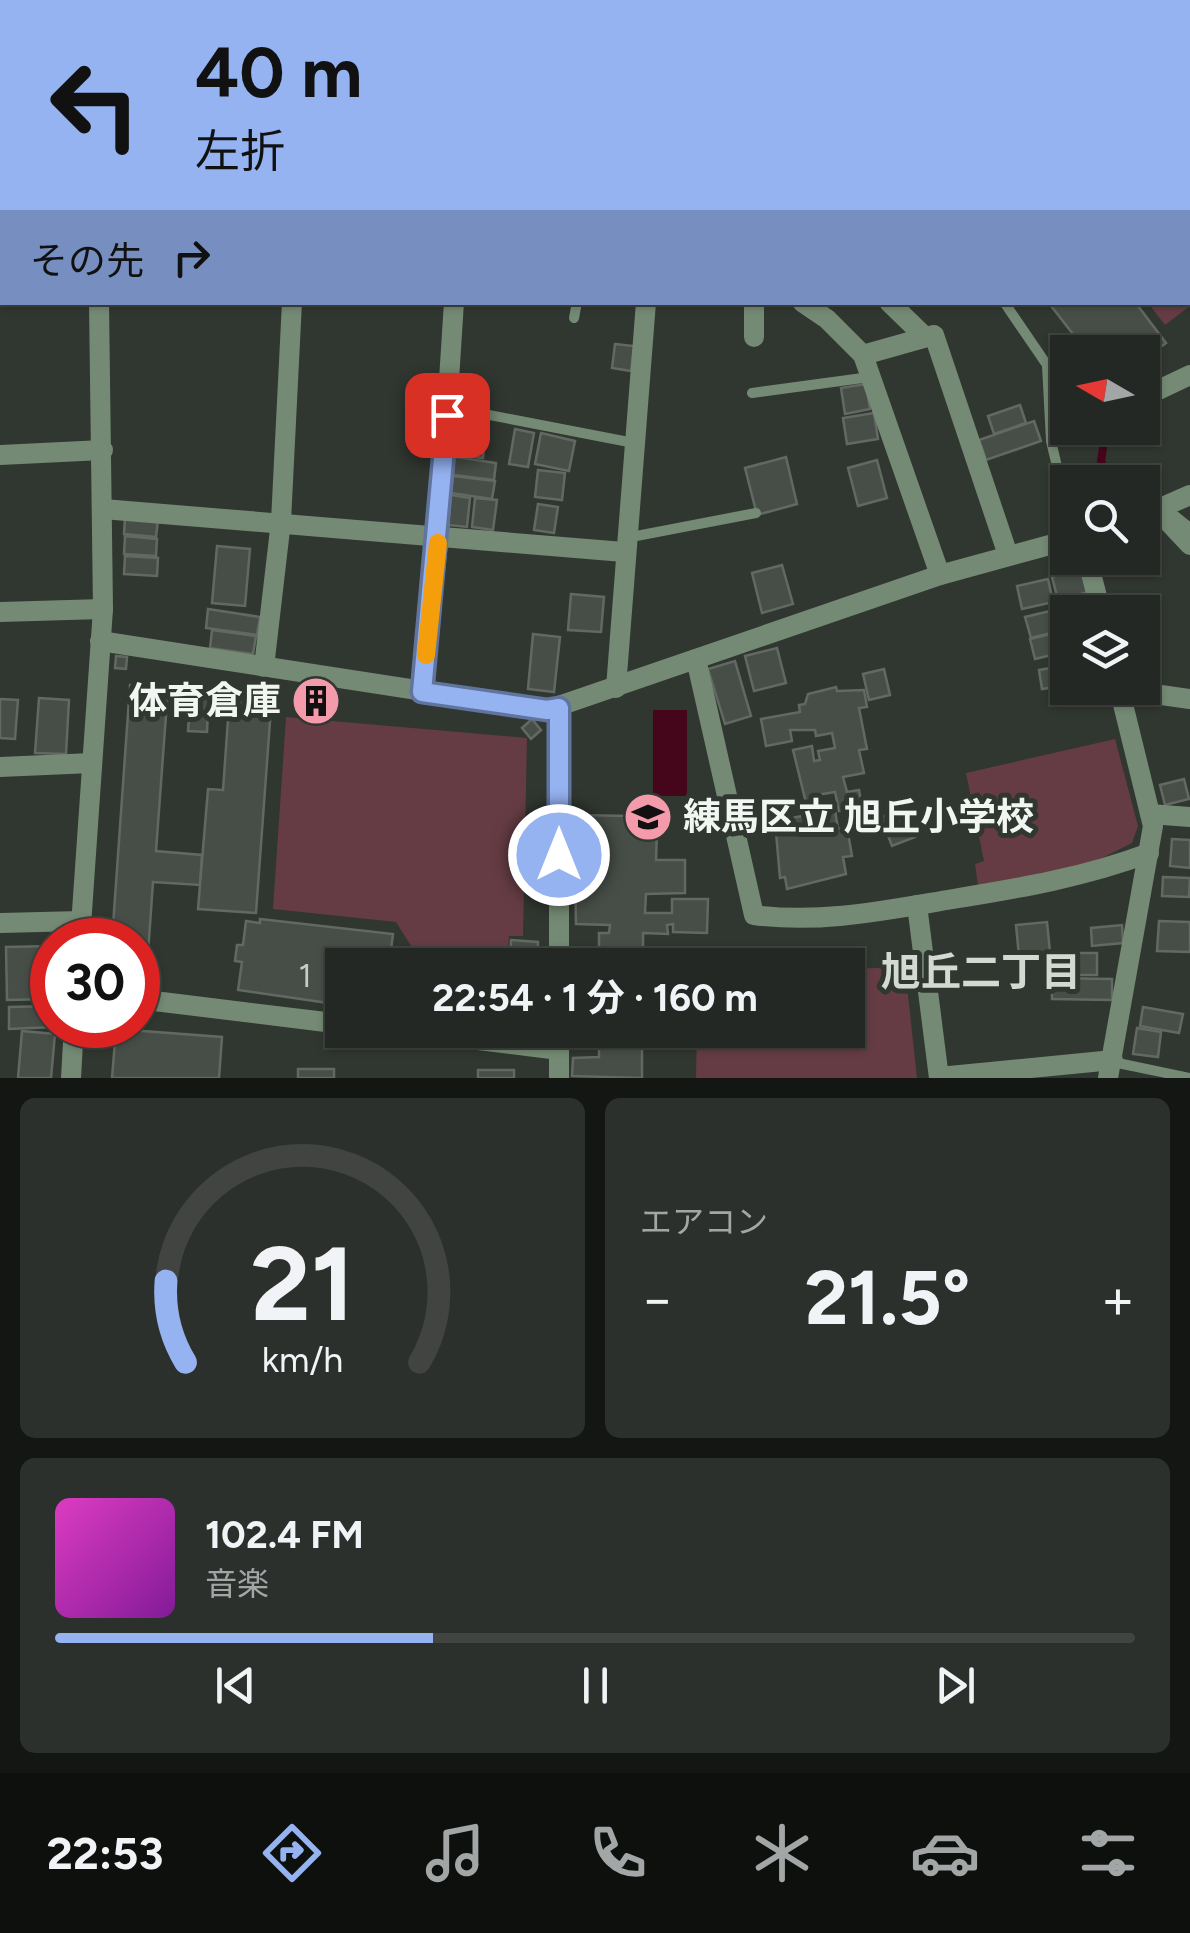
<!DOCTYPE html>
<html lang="ja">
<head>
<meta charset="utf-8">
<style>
	body { margin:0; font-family:Figtree,"Noto Sans JP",sans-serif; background:#2c302c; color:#f1f3f6; height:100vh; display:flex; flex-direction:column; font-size:38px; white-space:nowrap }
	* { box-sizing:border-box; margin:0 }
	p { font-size:32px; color:#a3a6a6 }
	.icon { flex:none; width:55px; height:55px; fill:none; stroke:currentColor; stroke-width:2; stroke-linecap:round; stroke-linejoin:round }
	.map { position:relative; height:1078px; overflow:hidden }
	.drawer { display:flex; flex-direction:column; gap:20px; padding:20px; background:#141614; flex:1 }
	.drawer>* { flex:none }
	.hud { position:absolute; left:0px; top:0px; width:1190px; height:305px; box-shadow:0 2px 8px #0004,0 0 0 2px #414441; background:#95b2f1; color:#111; overflow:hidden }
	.needle { width:65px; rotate:279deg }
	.buttons { position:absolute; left:1050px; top:335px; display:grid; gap:20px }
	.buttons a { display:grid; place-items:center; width:110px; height:110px; border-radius:0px; background:#242824; box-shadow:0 2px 8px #0004,0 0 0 2px #414441; font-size:50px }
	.speed { position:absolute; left:30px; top:918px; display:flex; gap:20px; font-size:50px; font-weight:700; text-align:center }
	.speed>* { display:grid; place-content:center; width:130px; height:130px; border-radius:50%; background:#242824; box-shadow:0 2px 8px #0004,0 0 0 2px #414441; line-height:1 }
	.speed .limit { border:15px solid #d22; background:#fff; color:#111 }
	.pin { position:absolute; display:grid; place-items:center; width:85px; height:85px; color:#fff; margin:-42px; border-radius:20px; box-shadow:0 5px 15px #0006 }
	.me { position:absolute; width:110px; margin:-55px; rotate:0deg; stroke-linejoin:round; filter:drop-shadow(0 0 8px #0008) }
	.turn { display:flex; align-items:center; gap:35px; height:210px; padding:0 30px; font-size:45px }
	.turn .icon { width:130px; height:130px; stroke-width:2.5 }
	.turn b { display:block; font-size:70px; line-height:85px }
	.then { display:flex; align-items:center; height:95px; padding:0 30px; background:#0003; gap:20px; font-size:38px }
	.big { font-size:75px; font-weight:700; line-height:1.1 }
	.drawer .card { flex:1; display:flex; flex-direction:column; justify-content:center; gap:15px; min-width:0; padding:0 35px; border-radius:15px; background:#2c302c }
	.drawer .dial { align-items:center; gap:0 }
	.dial svg { height:260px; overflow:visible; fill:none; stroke:#414441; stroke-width:7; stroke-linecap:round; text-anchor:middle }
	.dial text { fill:#f1f3f6; stroke:none }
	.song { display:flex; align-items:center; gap:30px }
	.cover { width:120px; height:120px; border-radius:15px; background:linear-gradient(135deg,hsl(310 70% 55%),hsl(290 70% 35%)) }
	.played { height:10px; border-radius:5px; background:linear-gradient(90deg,#95b2f1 35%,#414441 35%) }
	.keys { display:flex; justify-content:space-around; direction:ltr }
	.heat { display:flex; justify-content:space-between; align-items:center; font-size:55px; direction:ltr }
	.drawer .tiles { flex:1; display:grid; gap:20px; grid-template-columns:1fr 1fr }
	.card:last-child { grid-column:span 2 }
	.trip { position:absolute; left:325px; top:948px; width:540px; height:100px; border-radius:0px; background:#242824; box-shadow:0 2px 8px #0004,0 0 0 2px #414441; font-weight:700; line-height:100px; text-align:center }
	.dock { display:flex; height:160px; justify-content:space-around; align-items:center; background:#0e100e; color:#a3a6a6 }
	.dock .icon { width:70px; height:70px }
	.dock .selected { color:#95b2f1 }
	.dock b { font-size:45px; color:#f1f3f6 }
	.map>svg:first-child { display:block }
	.green { fill:#653c44 }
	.water { fill:#45061b }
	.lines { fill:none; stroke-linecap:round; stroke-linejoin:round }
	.stream { stroke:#45061b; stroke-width:8 }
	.building { fill:#474e47; stroke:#626962; stroke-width:2.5 }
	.service { stroke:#748a74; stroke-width:10 }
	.minor { stroke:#748a74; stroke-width:20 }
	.tertiary { stroke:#748a74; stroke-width:20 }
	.route-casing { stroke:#61749d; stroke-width:25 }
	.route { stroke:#95b2f1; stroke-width:18 }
	.slow { stroke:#f59e0b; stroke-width:18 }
	.labels { text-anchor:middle; stroke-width:10; stroke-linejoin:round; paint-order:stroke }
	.number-label { font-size:32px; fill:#c7ccc7 }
	.poi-label { font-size:38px; font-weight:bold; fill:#f2f6f2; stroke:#303630; text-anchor:end }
	.neighbourhood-label { font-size:40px; font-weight:bold; fill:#d2dad2; stroke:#303630 }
</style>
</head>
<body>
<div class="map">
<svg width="1190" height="1078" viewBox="0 0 1190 1078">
	<rect width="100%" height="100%" fill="#303630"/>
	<!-- green -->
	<g class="green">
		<polygon points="1188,159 1190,306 1165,325 1148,303 1188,302"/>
		<polygon points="286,717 527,738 523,936 509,936 507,962 415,952 396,922 273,909"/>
		<polygon points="1115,739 1138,826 1132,843 1080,869 978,885 975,864 984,861 966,773"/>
		<polygon points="905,967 917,1078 696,1078 697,1030 848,1030 848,969"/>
	</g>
	<!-- water -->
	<rect class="water" x="653" y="710" width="34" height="86"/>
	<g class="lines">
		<!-- stream -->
		<polyline class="stream" points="1106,428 1101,461 1110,482"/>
	</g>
	<!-- building -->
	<g class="building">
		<polygon points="869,0 911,0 912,2 866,2"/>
		<polygon points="1122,0 1163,0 1164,2 1124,2"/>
		<polygon points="1048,302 1135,302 1166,343 1142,361 1142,352 1087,352"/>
		<polygon points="615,344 634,346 631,371 612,368"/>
		<polygon points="866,384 870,409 845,414 841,388"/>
		<polygon points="1020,405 1026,423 994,434 988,416"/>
		<polygon points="874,413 878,439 847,444 843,418"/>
		<polygon points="1034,421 1041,441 986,460 979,440"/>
		<polygon points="457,427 485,430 483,458 454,455"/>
		<polygon points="515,429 534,433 528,467 509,464"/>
		<polygon points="541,433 575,441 569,471 535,464"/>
		<polygon points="455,457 496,463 494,480 453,475"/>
		<polygon points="786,457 797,504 757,515 745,468"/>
		<polygon points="877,460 887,498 858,506 848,468"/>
		<polygon points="538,470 565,473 562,500 535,497"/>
		<polygon points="453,476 495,481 492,499 451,493"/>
		<polygon points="451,495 470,498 467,527 448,525"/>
		<polygon points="475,498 497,500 493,530 472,527"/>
		<polygon points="538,504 558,507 554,533 534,530"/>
		<polygon points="125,517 158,520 156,537 124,534"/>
		<polygon points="125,536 157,539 156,556 124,554"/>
		<polygon points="217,546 250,549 245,606 212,603"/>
		<polygon points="125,556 158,558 157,576 124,574"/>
		<polygon points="782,565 793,604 762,613 752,573"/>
		<polygon points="1082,568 1088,592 1058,600 1052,577"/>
		<polygon points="1048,579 1053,602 1022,609 1017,586"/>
		<polygon points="571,594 604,597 601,632 568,630"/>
		<polygon points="208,609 260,617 257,635 206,628"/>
		<polygon points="1054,610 1059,631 1031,638 1025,617"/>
		<polygon points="212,630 256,636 253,654 210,648"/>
		<polygon points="1059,632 1064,652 1035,659 1030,639"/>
		<polygon points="533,634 560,637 554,692 528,689"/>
		<polygon points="777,648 786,683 754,691 745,656"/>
		<polygon points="116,656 127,657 126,669 115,668"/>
		<polygon points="735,661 751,716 725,724 708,669"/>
		<polygon points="1067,665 1068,685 1042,689 1039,670"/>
		<polygon points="884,669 890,695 869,700 863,674"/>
		<polygon points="130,685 168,688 156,851 202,855 200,885 153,882 146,982 138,981 138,940 112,940"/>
		<polygon points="300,687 336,692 332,715 297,710"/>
		<polygon points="836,687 837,691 864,690 867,707 859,708 867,749 859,750 864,773 843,777 847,792 859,790 862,806 839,811 835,792 817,795 820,813 809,815 793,750 812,746 814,761 820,760 818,751 835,748 832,733 816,736 815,730 790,730 792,741 766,746 761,719 800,712 799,705 805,704 808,694"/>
		<polygon points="191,690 209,691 207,732 188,731"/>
		<polygon points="230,691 272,694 256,913 198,909 208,789 223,790"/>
		<polygon points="39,698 69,700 66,754 35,753"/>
		<polygon points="0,699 18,700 15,739 0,738"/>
		<polygon points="532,719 541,730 531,739 522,728"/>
		<polygon points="1184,779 1189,799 1165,805 1160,785"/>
		<polygon points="904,809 915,837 892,846 881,817"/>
		<polygon points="835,810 838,829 847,827 852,856 843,857 846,874 787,889 785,877 780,878 775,821"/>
		<polygon points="574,815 631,816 632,830 657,829 656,860 685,860 685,893 646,894 645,913 672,913 672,899 708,899 707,933 673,932 673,924 667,925 668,934 643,933 643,965 599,965 599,933 609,933 610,925 576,924"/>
		<polygon points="1172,839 1190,840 1190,868 1170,866"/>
		<polygon points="1163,877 1190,878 1189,897 1162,896"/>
		<polygon points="260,919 393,934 389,965 342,965 342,1005 238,990 242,962 235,961 237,945 243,945 246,921 260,923"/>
		<polygon points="1159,921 1190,922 1190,952 1157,951"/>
		<polygon points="1047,922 1050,952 1019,956 1016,925"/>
		<polygon points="1122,925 1123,943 1092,946 1091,928"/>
		<polygon points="511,940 538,942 537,965 510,965"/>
		<polygon points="52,946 52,999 7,1000 6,947"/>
		<rect x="1053" y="953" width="44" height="22"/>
		<polygon points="1052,978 1112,979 1112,1000 1052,999"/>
		<polygon points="52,1006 56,1027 9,1029 9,1007"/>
		<polygon points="1143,1007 1183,1014 1179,1033 1140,1026"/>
		<polygon points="1137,1028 1161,1032 1158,1057 1133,1054"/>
		<polygon points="116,1029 222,1037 219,1078 112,1078"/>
		<polygon points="599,1030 642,1030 642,1078 572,1076 573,1058 599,1057"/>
		<polygon points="22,1031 55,1034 51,1078 18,1078"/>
		<rect x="298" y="1069" width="36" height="9"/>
		<rect x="478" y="1070" width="36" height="8"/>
	</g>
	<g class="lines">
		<!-- service -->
		<g class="service">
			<polyline points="767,0 769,2"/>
			<polyline points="1004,302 1047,365 1051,441 1068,513"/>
			<polyline points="574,318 577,302"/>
			<polyline points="752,393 870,377"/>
			<polyline points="448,407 634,443"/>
			<polyline points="1175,516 1190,528"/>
			<polyline points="626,538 756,513"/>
			<polyline points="1113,1062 1190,1078"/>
		</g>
		<!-- minor -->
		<g class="minor">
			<polyline points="308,0 317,2"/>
			<polyline points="1100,0 1101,2"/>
			<polyline points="8,2 13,0"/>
			<polyline points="1042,2 1046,0"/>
			<polyline points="1188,116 1190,119"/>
			<polyline points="802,302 827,319 863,355 940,575"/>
			<polyline points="889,302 925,337"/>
			<polyline points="754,337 754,302"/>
			<polyline points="863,355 934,335 1008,555"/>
			<polyline points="1152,393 1190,375"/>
			<polyline points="0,455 103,450"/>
			<polyline points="103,509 624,552"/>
			<polyline points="1158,511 1190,545"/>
			<polyline points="1142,516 1190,495"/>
			<polyline points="1087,558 1101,612"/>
			<polyline points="0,612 103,609"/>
			<polyline points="100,641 547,710 940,575 1068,540"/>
			<path d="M696,659L754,915C821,924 887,910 953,899C1021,888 1085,877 1149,853"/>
			<polyline points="264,667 281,521 292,302"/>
			<polyline points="616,688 646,302"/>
			<polyline points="1119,689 1190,699"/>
			<polyline points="422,692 439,535 454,302"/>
			<polyline points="559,708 559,965"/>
			<polyline points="0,767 92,763"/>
			<polyline points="1150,814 1190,817"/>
			<polyline points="917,905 939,1078"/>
			<polyline points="0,923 81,921"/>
			<polyline points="138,999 342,1024"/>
			<polyline points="395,1030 559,1050"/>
			<polyline points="939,1077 1113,1060"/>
			<polyline points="559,1078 559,1030"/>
			<polyline points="1108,1078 1153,826 1119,688"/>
		</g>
		<!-- tertiary -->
		<g class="tertiary">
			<polyline points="77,0 78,2"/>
			<polyline points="80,940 103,609 99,302"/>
			<polyline points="71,1078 74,1025"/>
		</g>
	</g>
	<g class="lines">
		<!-- route casing -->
		<g class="route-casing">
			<polyline id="route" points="447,415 422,692 547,710 559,708 559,855"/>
		</g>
		<!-- route -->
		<use href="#route" class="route"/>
		<!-- slow -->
		<polyline class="slow" points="426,655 438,543"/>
	</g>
	<!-- icons -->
	<defs>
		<g id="building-disc" transform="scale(2.5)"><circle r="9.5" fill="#f39aab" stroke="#303630"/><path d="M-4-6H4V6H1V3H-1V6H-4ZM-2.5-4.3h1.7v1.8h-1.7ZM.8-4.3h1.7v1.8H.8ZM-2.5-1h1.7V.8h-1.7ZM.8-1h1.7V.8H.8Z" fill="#111"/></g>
		<g id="school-disc" transform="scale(2.5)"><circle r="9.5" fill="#f39aab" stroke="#303630"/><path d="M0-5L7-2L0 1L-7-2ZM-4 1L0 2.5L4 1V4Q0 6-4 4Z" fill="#111"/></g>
	</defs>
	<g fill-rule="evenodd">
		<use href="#building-disc" x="316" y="701"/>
		<use href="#school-disc" x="648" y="817"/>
	</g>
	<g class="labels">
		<!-- number labels -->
		<g class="number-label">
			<text x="305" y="987">1</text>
		</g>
		<!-- poi labels -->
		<g class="poi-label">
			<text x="281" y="714">体育倉庫</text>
			<text x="683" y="830" text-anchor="start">練馬区立 旭丘小学校</text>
		</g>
		<!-- neighbourhood labels -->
		<g class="neighbourhood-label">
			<text x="981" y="986">旭丘二丁目</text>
		</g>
	</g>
</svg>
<div class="buttons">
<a><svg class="needle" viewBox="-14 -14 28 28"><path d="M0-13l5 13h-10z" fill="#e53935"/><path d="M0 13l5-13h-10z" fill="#a3a6a6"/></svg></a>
<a><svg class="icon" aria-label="search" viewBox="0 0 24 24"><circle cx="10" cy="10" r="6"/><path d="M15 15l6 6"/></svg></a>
<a><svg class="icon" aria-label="layers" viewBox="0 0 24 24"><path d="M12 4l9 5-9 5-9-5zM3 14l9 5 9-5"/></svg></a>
</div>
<div class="speed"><div class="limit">30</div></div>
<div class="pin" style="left:447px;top:415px;background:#d93025"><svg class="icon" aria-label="arrive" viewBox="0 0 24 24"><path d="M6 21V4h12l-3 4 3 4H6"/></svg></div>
<svg class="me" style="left:559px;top:855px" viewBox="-20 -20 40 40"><circle r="17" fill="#95b2f1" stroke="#fff" stroke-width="3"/><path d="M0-11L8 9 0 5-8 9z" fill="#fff"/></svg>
<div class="trip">22:54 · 1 分 · 160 m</div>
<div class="hud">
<div class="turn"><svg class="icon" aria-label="left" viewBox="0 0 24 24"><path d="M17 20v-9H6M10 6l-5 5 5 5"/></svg><div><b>40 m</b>左折</div></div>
<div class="then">その先<svg class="icon" aria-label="right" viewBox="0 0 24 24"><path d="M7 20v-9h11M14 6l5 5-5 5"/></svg></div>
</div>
</div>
<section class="drawer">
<div class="tiles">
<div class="card dial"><svg viewBox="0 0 100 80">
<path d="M14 69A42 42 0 1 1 86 69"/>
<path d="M14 69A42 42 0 0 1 8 44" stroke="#95b2f1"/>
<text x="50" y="56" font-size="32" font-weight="700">21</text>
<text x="50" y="72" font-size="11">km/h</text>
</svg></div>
<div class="card"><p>エアコン</p>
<div class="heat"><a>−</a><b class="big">21.5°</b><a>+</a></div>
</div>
<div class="card">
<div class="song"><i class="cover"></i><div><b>102.4 FM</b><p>音楽</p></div></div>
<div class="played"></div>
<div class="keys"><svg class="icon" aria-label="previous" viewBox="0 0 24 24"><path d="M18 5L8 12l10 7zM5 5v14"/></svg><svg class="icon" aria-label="pause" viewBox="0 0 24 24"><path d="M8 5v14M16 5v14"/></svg><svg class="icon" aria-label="next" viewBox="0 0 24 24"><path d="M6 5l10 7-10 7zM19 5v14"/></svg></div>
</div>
</div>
</section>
<nav class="dock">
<b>22:53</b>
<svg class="icon selected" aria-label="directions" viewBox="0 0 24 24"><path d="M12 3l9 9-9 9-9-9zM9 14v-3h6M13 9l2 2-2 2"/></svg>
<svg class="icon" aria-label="music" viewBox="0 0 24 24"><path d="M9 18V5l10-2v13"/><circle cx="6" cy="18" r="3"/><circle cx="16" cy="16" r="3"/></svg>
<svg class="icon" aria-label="phone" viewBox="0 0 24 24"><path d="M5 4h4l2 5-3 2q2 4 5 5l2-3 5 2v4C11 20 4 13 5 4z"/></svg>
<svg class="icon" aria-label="climate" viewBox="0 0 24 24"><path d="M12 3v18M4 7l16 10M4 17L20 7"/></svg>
<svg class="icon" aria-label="car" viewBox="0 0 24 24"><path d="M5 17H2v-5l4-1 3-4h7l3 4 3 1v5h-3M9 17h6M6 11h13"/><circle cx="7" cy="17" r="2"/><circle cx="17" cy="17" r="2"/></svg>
<svg class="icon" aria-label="filters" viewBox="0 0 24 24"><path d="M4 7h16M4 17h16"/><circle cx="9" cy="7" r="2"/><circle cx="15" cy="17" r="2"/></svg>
</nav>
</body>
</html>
